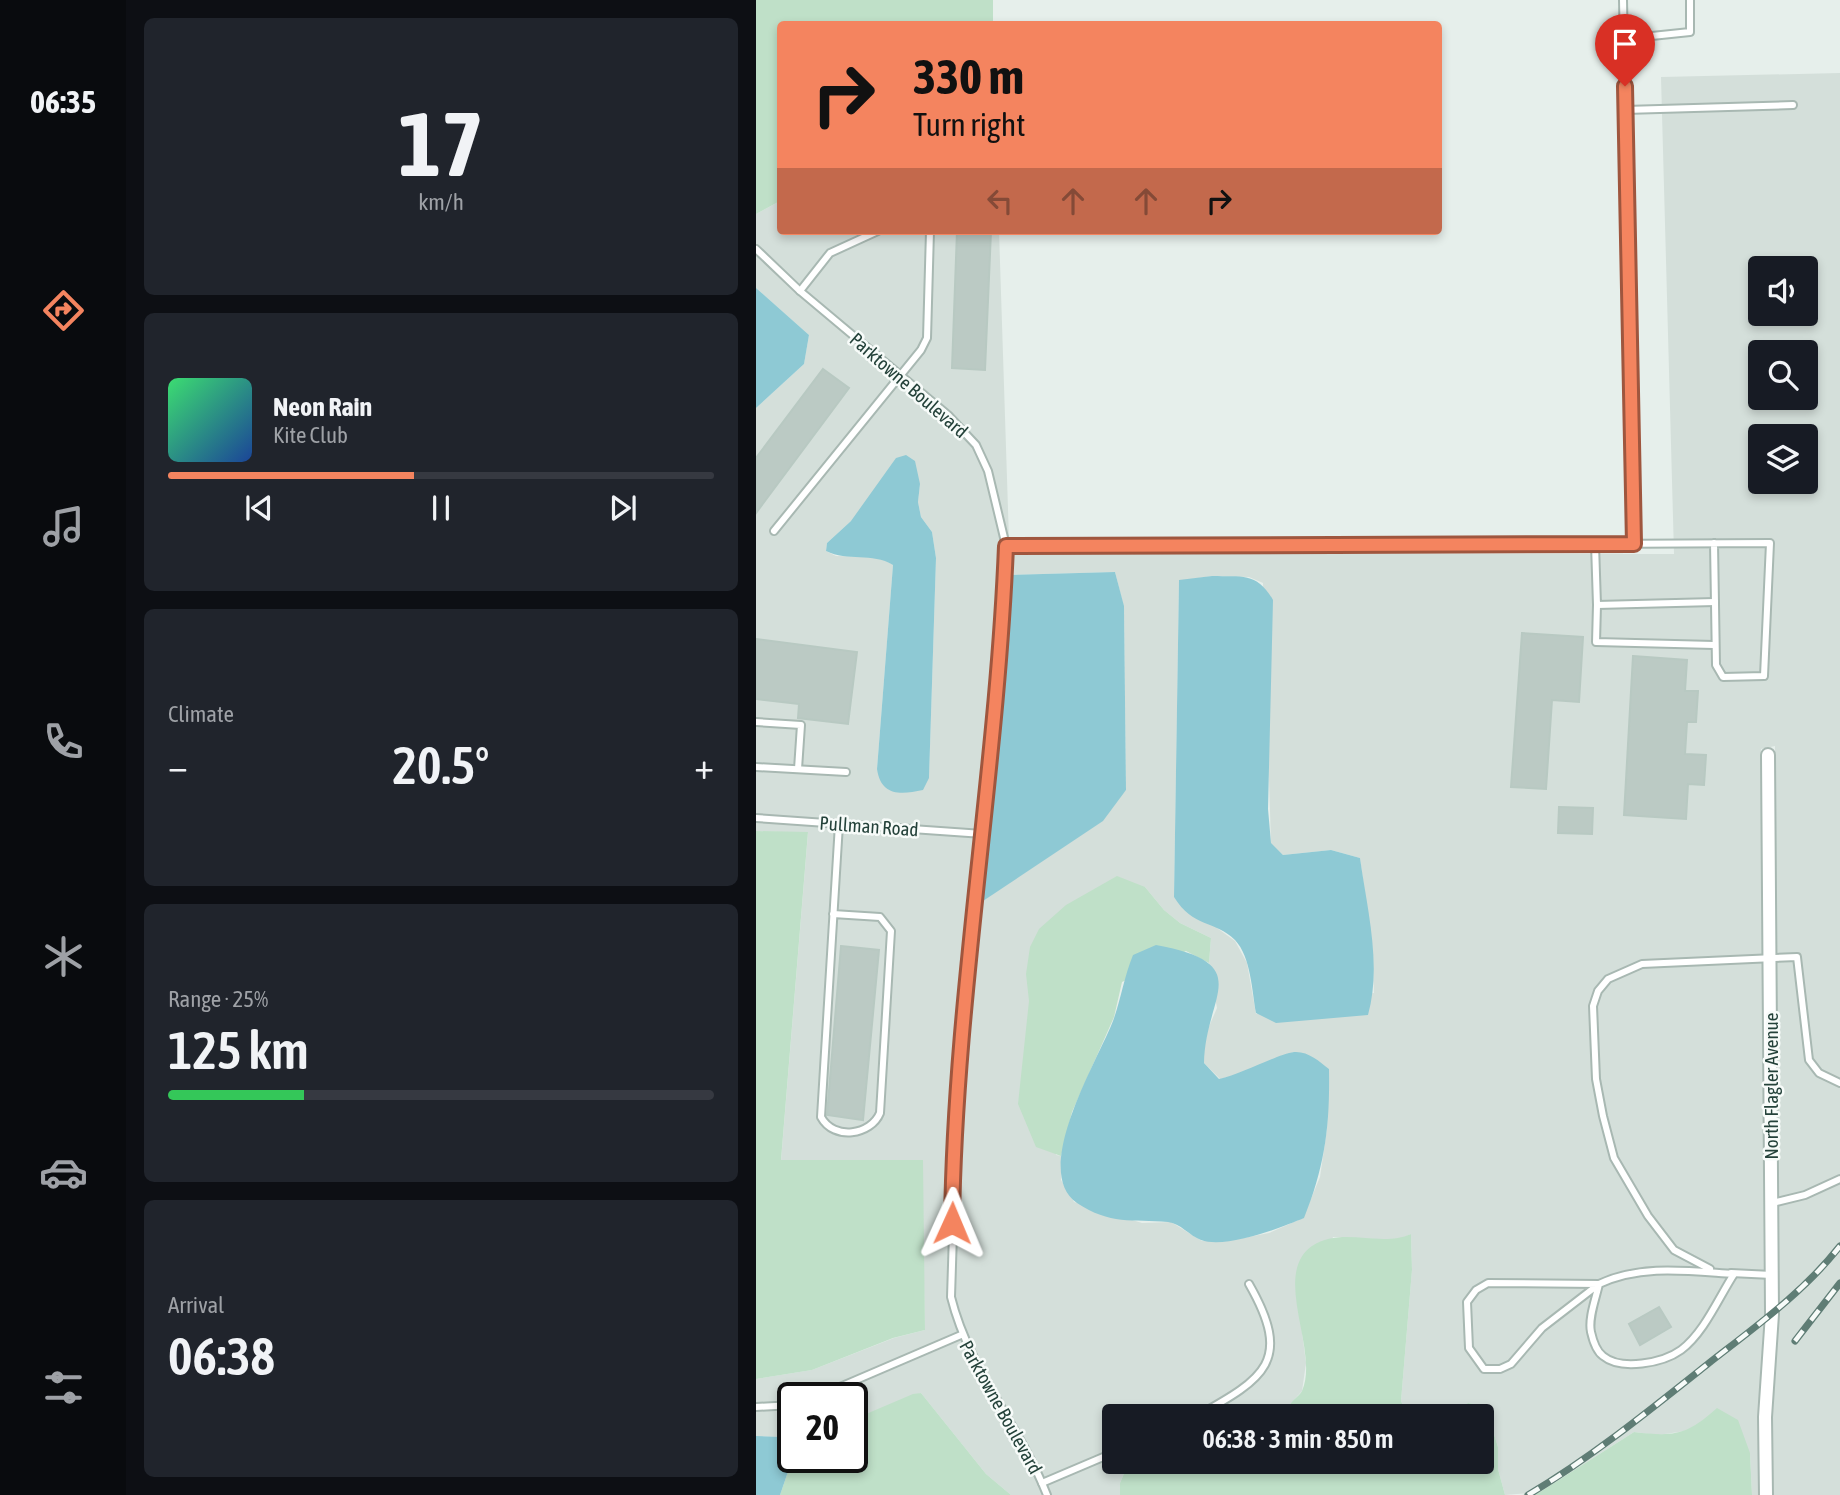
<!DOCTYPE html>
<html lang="en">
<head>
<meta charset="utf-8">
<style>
	body { margin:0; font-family:"Asap Condensed",sans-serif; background:#20242c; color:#f1f3f6; height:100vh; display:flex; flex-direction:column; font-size:26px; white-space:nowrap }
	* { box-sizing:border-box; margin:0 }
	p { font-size:23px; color:#9ea1a6 }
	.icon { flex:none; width:38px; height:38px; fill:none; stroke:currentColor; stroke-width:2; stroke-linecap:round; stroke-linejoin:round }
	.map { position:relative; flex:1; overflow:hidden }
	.drawer { display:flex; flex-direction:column; gap:18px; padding:18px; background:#0d0f14; width:630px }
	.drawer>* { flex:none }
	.hud { position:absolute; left:21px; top:21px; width:665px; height:214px; border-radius:7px; box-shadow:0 4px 10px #0003; background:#f4845f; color:#111; overflow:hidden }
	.fabs { position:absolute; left:992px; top:256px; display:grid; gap:14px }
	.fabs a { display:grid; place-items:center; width:70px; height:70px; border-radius:7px; background:#171b24; box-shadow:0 4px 10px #0003; font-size:35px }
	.speed { position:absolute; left:21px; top:1382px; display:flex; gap:14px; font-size:35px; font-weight:700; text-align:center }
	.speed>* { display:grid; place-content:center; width:91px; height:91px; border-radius:50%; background:#171b24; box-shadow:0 4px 10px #0003; line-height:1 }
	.speed .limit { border:4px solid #111; border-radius:10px; background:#fff; color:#111 }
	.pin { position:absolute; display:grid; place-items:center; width:60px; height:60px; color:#fff; margin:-72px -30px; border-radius:50% 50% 50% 0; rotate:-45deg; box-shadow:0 0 7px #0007 }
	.pin .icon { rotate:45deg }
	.me { position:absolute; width:77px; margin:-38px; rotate:1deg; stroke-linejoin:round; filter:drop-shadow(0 0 5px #0008) }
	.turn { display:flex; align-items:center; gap:24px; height:147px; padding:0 21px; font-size:32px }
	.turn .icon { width:91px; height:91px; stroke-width:2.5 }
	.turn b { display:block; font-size:49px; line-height:60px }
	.lanes { display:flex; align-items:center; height:66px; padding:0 21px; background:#0003; justify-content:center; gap:35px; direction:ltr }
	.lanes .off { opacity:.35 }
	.big { font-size:52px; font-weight:600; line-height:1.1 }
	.drawer .widget { flex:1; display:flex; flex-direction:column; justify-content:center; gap:10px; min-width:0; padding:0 24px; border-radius:10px; background:#20242c }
	.drawer .dial { align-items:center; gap:0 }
	.dial b { font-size:91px; line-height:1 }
	.song { display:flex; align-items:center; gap:21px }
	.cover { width:84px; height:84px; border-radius:10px; background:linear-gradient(135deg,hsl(140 70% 55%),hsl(220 70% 35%)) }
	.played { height:7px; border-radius:4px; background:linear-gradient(90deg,#f4845f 45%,#363941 45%) }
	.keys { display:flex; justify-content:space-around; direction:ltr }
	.heat { display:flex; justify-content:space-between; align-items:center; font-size:38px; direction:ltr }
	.charge { height:10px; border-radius:5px; background:linear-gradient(90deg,#34c759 25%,#363941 0) }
	.trip { position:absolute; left:346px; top:1404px; width:392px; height:70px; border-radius:7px; background:#171b24; box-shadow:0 4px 10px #0003; font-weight:600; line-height:70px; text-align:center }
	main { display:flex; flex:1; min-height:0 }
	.dock { display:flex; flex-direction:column; width:126px; justify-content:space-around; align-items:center; background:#090b0e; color:#9ea1a6 }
	.dock .icon { width:49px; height:49px }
	.dock .selected { color:#f4845f }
	.dock b { font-size:32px; color:#f1f3f6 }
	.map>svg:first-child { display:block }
	.built { fill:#d4dfda; fill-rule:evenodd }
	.green { fill:#bfe0c8 }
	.water { fill:#8ec9d4 }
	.building { fill:#bbcac4; stroke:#b8c9c2; stroke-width:2 }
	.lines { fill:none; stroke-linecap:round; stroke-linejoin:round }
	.service-casing { stroke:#a8b8b2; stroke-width:10 }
	.minor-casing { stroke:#a8b8b2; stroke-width:16 }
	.service { stroke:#fff; stroke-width:6 }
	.minor { stroke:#fff; stroke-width:12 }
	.rail-casing { stroke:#5f7d75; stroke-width:7 }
	.rail { stroke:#f7fbf9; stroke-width:4.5; stroke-dasharray:13; stroke-linecap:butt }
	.route-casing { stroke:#9f563e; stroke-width:18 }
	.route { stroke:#f4845f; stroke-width:12 }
	.labels { text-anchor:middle; stroke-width:5; stroke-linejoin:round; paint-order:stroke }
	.street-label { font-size:19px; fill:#24423a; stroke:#f7fbf9 }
</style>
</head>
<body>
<main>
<nav class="dock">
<b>06:35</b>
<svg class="icon selected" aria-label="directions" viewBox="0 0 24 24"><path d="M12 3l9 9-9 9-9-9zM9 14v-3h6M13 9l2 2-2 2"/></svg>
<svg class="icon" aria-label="music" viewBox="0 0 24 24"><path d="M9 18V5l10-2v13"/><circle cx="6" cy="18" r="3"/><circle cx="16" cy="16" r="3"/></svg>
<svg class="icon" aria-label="phone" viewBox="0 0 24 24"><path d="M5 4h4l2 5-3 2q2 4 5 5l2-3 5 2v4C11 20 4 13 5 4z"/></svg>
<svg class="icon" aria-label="climate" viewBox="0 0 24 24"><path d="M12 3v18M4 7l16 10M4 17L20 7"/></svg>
<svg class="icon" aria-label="car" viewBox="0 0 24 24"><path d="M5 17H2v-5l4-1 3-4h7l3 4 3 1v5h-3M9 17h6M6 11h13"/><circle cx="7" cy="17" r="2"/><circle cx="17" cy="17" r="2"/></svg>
<svg class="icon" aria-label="filters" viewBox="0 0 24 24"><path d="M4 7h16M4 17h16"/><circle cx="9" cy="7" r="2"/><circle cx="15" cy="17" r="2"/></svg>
</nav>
<section class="drawer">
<div class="widget dial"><b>17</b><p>km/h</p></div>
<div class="widget">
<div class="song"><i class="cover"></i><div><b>Neon Rain</b><p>Kite Club</p></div></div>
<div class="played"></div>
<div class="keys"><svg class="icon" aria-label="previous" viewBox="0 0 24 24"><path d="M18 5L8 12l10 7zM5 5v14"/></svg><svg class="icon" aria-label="pause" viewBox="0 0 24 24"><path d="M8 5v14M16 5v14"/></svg><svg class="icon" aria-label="next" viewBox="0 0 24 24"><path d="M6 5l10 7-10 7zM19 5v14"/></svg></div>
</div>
<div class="widget"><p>Climate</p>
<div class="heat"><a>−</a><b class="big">20.5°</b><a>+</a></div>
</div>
<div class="widget"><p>Range · 25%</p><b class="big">125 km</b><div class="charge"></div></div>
<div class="widget"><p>Arrival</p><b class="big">06:38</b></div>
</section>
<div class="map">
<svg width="1084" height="1495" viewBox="0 0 1084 1495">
	<rect width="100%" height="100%" fill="#e6efeb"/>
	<!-- built -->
	<path class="built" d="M1084,73V1495H996L994,1453L936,1430L902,1435L878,1432L784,1492L749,1495L742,1469V1447L729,1406L712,1403L689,1416H652L645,1401L656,1270L655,1234L642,1240L577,1237L546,1332L550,1363L546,1391L525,1414L359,1416V1461H390L370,1469L364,1483V1495H255L230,1474L165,1393L96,1420V1398H37V1458H41L35,1463L24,1437L0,1436V1379L56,1370L138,1338L169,1330L167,1236L25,1161L52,833L0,831V408L48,364L53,335L0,288V214L24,201V231H243L253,540L584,554H918L905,77ZM1004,268H1050V313H1004ZM1004,352H1050V397H1004ZM1004,436H1050V481H1004ZM164,484L162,502L165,517L176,532L180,558L173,778L121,769L137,565L124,557L80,556L70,551L71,543L95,521ZM359,572L368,607L370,790L227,901L243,596L254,575ZM456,576L493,577L507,583L515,844L527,855L575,850L604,858L616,947L618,993L500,1014L491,963L479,941L418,897L423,581ZM1019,746L1023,1313L1016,1424L1002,1425L1008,1314L1005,749ZM389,887L408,910L424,923L455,938L453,963L461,1008L448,1038V1063L464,1079L488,1073L538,1052L573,1069L571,1129L564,1177L547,1218L513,1233L482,1239L446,1241L415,1222L386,1223L318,1202L305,1180V1156L300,1155L271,974Z"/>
	<!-- green -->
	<g class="green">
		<polygon points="0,0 237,0 237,24 24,24 24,201 0,214"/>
		<polygon points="0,831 52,832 25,1160 167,1160 169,1330 137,1338 56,1370 0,1379"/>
		<polygon points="361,876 389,887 408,910 424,923 455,938 453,963 430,951 366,982 358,1017 316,1112 305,1156 280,1147 262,1104 273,1001 270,974 274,947 283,929 310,905"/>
		<path d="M655,1234L656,1270L645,1401L652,1416H519C526,1414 530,1409 535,1403C538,1399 544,1395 546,1391C564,1351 515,1275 556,1246C587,1226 624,1248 655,1234Z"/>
		<polygon points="165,1393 230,1474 255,1495 24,1495 35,1463 41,1458 96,1458 96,1420 157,1394"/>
		<polygon points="712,1403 729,1406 742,1447 742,1469 749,1495 364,1495 364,1483 370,1469 390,1461 726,1461 726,1416 689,1416"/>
		<path d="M961,1408L982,1420L994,1453L996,1495H766L784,1492L878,1432C919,1437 931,1435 961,1408Z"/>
	</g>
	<!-- water -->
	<g class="water">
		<polygon points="0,288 53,335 48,364 0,408"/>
		<path d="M150,455L159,461L164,484L162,502L165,517L176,532L180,558L173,778L167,790C144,795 125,796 121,769L137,565C116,552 92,562 70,551L71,543L95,521L140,458Z"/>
		<polygon points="359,572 368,606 370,790 347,821 227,901 243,596 254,575"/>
		<path d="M456,576C486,577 501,572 517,600L512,809L515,843L527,855L575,850L604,858C611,909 626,965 612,1015L520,1023L500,1013C496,991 495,957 479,940C459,920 437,928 418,897L423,580Z"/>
		<path d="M400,945C502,964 449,995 448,1063L463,1079C486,1074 522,1054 538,1052C552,1051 563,1061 573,1069C574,1126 569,1166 548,1218C524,1228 470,1249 445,1240C434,1236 424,1223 412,1222C376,1219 354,1225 321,1203C274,1171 342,1060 357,1021C365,999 368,977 377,955Z"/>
		<polygon points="0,1436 25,1437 35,1463 24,1495 0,1495"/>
	</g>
	<!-- building -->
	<g class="building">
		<polygon points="201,231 235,231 229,370 196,368"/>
		<polygon points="67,369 93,388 0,513 0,458"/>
		<polygon points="766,633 827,637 823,702 796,700 790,789 755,787"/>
		<polygon points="0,639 101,652 92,724 42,718 43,704 0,699"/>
		<polygon points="877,656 931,660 929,691 942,691 940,722 931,722 929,754 950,755 948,785 932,784 930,819 868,815"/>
		<polygon points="803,807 837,808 836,834 802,833"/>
		<polygon points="85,946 123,950 107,1120 71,1115"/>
		<polygon points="903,1307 915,1327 884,1345 873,1324"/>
	</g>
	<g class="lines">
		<!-- service casing -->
		<g class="service-casing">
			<g id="service">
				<polyline points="867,0 878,544"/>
				<polyline points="867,39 934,32 934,0"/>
				<polyline points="869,110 1037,105"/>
				<path d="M0,249L44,291L192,415L220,445L232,471L250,546L229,811L203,1042L195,1297C213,1370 264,1426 291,1495"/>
				<polyline points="44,291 74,253 122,231"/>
				<polyline points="18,531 165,350 171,338 174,231"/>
				<polyline points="839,544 841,605 959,602"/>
				<path d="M250,546L839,544C897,544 956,543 1014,543L1008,676L967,677L960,665L958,543"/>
				<polyline points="841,605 840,642 958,645"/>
				<polyline points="0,722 45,725 42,769"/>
				<polyline points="0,767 90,772"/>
				<polyline points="0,818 227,834"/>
				<path d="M77,914L124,917L135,931L124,1113C115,1135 78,1141 65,1117L83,824"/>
				<polyline points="1016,1203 1049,1195 1084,1179"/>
				<polyline points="954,1269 918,1250 892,1216 858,1158 847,1116 840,1079 837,1006 842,991 852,979 886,964 1041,957 1053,1060 1063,1073 1084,1083"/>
				<polyline points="975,1273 1016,1275"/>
				<path d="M843,1284L786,1328L755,1364L744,1369H728L713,1348L711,1302L720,1290L732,1283L843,1284C885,1264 932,1271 978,1274C963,1297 948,1333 925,1350C907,1363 865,1371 847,1356C840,1351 837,1341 835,1332C832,1318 840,1298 843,1284"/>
				<polyline points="58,1398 205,1335"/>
				<polyline points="0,1407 37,1405"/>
				<path d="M441,1416C509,1378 537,1361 493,1284"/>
				<polyline points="286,1483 359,1452"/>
			</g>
		</g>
		<!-- minor casing -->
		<g class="minor-casing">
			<polyline id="minor" points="1010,1495 1009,1417 1016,1314 1012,755"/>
		</g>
		<!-- service -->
		<use href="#service" class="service"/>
		<!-- minor -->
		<use href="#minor" class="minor"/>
		<!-- rail casing -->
		<g class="rail-casing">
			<g id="rail">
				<polyline points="1039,1341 1084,1283"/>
				<path d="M772,1495C836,1457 894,1410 953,1363C999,1327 1048,1292 1084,1246"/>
			</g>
		</g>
		<!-- rail -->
		<use href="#rail" class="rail"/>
	</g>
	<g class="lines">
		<!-- route casing -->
		<g class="route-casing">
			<path id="route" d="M196,1223C199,996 241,772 250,546L878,544L869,86"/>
		</g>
		<!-- route -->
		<use href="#route" class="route"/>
	</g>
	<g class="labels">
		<!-- street labels -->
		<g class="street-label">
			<text transform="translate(153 385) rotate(41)" y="7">Parktowne Boulevard</text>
			<text transform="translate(113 826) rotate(4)" y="7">Pullman Road</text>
			<text transform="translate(1015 1086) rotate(-90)" y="7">North Flagler Avenue</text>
			<text transform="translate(245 1407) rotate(61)" y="7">Parktowne Boulevard</text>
		</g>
	</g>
</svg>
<div class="fabs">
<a><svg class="icon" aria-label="sound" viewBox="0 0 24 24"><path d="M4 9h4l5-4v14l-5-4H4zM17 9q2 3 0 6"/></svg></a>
<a><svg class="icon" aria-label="search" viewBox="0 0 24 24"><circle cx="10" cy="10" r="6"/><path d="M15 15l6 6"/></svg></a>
<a><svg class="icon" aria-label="layers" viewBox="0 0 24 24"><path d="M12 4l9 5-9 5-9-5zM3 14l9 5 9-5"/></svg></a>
</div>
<div class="speed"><div class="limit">20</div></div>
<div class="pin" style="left:869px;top:86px;background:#d93025"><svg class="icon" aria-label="arrive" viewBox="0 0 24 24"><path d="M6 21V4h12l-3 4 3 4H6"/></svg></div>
<svg class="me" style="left:196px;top:1223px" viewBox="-20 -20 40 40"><path d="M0-17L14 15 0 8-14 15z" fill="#f4845f" stroke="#fff" stroke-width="4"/></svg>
<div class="trip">06:38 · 3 min · 850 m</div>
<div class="hud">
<div class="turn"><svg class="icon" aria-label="right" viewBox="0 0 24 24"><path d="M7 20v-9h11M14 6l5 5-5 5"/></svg><div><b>330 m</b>Turn right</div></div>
<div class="lanes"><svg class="icon off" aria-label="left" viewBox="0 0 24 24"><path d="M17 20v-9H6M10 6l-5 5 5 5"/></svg><svg class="icon off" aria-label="ahead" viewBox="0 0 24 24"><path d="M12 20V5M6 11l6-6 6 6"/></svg><svg class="icon off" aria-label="ahead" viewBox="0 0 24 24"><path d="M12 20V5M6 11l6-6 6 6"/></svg><svg class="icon" aria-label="right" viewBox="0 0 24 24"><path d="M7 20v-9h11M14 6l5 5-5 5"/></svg></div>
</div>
</div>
</main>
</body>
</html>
